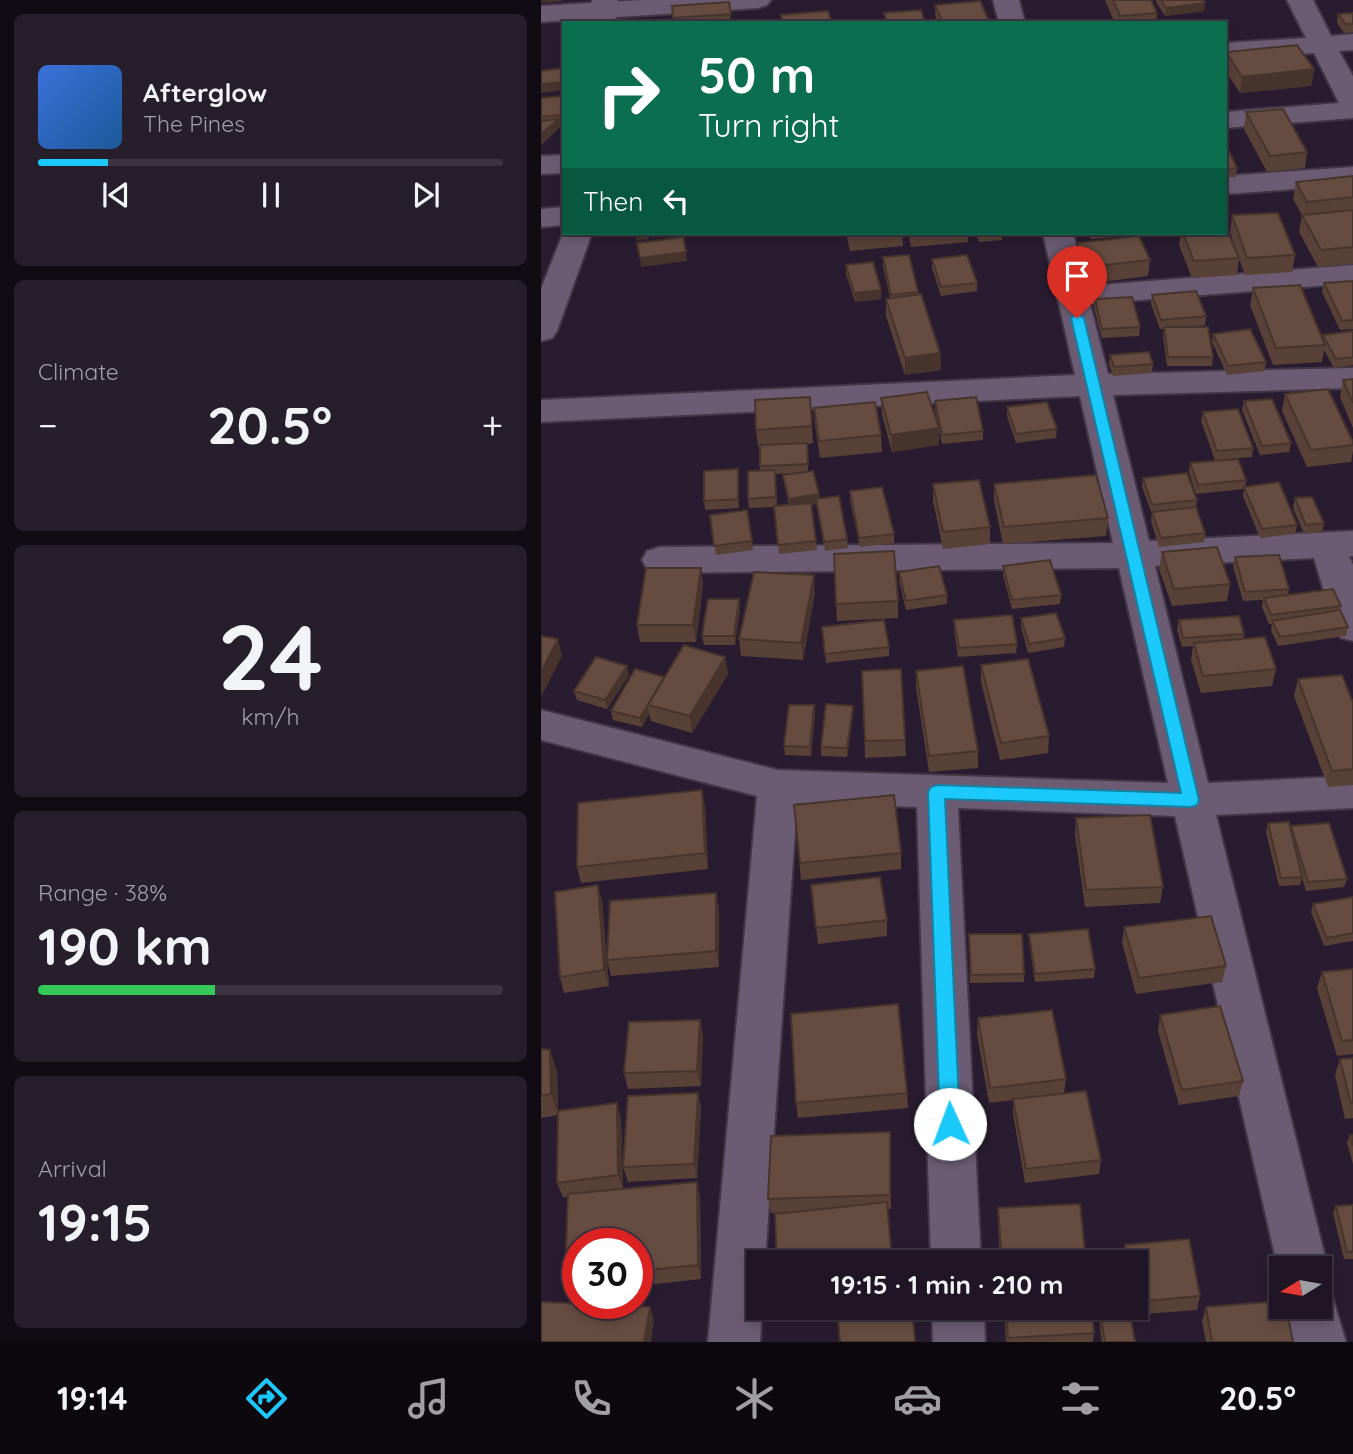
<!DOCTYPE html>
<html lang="en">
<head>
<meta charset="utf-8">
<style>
	body { margin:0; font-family:Quicksand,sans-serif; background:#271e2c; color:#f1f3f6; height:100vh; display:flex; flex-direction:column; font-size:26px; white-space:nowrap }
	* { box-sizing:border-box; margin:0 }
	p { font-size:23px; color:#a19fa6 }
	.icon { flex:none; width:38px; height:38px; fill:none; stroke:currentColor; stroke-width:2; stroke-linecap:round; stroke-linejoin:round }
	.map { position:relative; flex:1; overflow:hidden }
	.details { display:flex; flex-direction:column; gap:14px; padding:14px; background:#110c14; width:541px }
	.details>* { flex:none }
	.banner { position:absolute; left:21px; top:21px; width:665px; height:214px; border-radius:0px; box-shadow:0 4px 10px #0003,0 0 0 2px #3c3441; background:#0b6e4f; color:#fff; overflow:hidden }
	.needle { width:46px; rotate:259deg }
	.buttons { position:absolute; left:728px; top:1256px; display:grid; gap:14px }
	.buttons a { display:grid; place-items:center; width:63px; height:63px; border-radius:0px; background:#1f1524; box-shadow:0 4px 10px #0003,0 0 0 2px #3c3441; font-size:35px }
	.speed { position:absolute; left:21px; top:1228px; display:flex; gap:14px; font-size:35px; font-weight:700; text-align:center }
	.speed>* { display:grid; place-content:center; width:91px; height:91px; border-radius:50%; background:#1f1524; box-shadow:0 4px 10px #0003,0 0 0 2px #3c3441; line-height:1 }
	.speed .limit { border:10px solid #d22; background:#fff; color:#111 }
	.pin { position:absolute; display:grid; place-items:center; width:60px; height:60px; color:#fff; margin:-72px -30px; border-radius:50% 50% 50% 0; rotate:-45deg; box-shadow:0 0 7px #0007 }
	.pin .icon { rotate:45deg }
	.me { position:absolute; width:77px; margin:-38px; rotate:358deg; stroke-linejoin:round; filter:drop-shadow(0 0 5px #0008) }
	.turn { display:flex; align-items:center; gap:24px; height:147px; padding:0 21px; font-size:32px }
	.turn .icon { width:91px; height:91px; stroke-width:2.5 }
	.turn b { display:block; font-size:49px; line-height:60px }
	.then { display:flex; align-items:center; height:66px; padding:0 21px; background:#0003; gap:14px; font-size:26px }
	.big { font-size:52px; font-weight:800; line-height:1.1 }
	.details .widget { flex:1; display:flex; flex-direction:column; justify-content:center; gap:10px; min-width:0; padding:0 24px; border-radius:10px; background:#271e2c }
	.details .dial { align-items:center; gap:0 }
	.dial b { font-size:91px; line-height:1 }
	.song { display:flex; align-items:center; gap:21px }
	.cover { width:84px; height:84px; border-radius:10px; background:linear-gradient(135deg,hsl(220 70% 55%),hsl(210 70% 35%)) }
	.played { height:7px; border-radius:4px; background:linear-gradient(90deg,#1cc9fc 15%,#3c3441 15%) }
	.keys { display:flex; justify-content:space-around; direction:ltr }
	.heat { display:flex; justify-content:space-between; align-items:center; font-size:38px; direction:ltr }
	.charge { height:10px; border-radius:5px; background:linear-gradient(90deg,#34c759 38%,#3c3441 0) }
	.trip { position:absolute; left:205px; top:1250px; width:402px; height:70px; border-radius:0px; background:#1f1524; box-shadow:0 4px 10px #0003,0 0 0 2px #3c3441; font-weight:800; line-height:70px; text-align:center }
	.menu { display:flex; height:112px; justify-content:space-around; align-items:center; background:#0c080e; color:#a19fa6 }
	.menu .icon { width:49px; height:49px }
	.menu .current { color:#1cc9fc }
	.menu b { font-size:32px; color:#f1f3f6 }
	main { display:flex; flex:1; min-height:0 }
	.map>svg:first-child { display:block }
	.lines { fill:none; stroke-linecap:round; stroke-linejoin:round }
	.street-casing { stroke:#423647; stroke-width:4 }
	.secondary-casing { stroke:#423647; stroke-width:4 }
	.street { fill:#6b5c73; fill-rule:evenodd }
	.secondary { fill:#6b5c73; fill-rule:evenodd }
	.wall { fill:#584137; fill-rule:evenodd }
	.shaded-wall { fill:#47352d }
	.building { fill:#664c40; stroke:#47352d; stroke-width:2 }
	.route { fill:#1cc9fc; stroke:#1283a4; stroke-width:2 }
</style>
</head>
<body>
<main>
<section class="details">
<div class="widget">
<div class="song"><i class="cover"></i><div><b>Afterglow</b><p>The Pines</p></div></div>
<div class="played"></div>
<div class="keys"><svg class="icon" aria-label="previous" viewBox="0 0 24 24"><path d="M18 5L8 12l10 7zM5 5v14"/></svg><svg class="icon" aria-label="pause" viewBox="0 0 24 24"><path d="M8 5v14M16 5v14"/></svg><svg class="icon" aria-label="next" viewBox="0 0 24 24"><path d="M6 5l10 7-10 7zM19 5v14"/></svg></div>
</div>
<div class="widget"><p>Climate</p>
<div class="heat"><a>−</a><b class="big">20.5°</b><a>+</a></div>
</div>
<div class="widget dial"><b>24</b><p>km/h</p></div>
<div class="widget"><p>Range · 38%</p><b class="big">190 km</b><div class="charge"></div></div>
<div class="widget"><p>Arrival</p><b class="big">19:15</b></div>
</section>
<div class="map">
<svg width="813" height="1342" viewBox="0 0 813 1342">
	<rect width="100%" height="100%" fill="#291c30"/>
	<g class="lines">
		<!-- street casing -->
		<g class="street-casing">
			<g id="street">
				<polygon points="100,0 230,0 226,5 217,8 0,22 0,6"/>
				<polygon points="452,0 478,0 484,23 458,23"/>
				<polygon points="746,0 772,0 790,36 813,34 813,50 798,51 813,78 813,118 684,128 684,112 798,103 773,53 684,59 684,43 765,38"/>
				<polygon points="23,155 23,173 0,174 0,156"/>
				<polygon points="813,167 813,185 684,194 684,176"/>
				<polygon points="23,207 23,225 0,227 0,209"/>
				<polygon points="502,233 532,233 545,286 813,265 813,283 549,304 567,374 813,368 813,388 572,395 608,541 813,531 813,556 808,556 813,567 813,641 800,638 794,628 773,558 614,566 667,783 813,776 813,808 675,815 787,1269 780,1285 789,1289 805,1342 753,1342 745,1307 779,1307 779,1269 740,1269 740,1277 737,1269 634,816 417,808 440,1262 390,1262 376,807 256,803 224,1262 217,1262 217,1307 221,1307 219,1342 167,1342 216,796 0,740 0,710 237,770 627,783 578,568 119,573 106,569 101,560 106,551 119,547 572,543 539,396 0,422 0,400 534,375"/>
				<polygon points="391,1307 443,1307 444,1342 392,1342"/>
			</g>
		</g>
		<!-- secondary casing -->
		<g class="secondary-casing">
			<g id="secondary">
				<polygon points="51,0 77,0 74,23 48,23"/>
				<polygon points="23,231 23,233 51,233 16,331 11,338 0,341 0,289"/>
			</g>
		</g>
		<!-- street -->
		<use href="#street" class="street"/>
		<!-- secondary -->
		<use href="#secondary" class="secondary"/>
	</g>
	<!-- wall -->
	<g class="wall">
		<polygon points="564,0 610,0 616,13 615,23 574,23"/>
		<polygon points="615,0 662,0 663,11 624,16 615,2"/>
		<polygon points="188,2 190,23 133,23 131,6"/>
		<polygon points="394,5 449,23 395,23"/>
		<polygon points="812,13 812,32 803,33 796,23 797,14"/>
		<polygon points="685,52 773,69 770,86 699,93 684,70"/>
		<polygon points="23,96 23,124 19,124 19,127 0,145 0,98"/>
		<polygon points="705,112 766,152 764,168 726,172 703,129"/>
		<polygon points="684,149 696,168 695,177 684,177"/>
		<polygon points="812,176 812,264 777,267 758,232 761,215 752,199 755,182"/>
		<polygon points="691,215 754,255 751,272 704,275 698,259 696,275 651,278 638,245 640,233 684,233 694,247 689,232"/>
		<polygon points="305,233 361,233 362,246 309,251"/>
		<polygon points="367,233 427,233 427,242 370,247"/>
		<polygon points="435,233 461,233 461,240 438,242"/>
		<polygon points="547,233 599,233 599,235 550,239"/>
		<polygon points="536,243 609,260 607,276 545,284 535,260"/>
		<polygon points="342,257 377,292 399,353 400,370 364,375 345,316 345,299 349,298 342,266"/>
		<polygon points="391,259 436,283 436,291 400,296 391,268"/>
		<polygon points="305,265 340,299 314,302 305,274"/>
		<polygon points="812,281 812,329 799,330 781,292 783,283"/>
		<polygon points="712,288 781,337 782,335 812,331 812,365 793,368 783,350 781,362 732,365 709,305"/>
		<polygon points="611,295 665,316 664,325 645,327 672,357 671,366 626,366 622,336 623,329 619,329 610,304"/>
		<polygon points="554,299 599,327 598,336 561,338 553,308"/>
		<polygon points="672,334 725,362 724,371 686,375 671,342"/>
		<polygon points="569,355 612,364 611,373 572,376 568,364"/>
		<polygon points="812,379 812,428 799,397 802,380"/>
		<polygon points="744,394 812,442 812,451 810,462 766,467 741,411"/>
		<path d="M269,397L272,443L266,444L267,471L278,494L279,499L306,539L307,548L284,551L276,504L270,505L276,550L238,554L233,507L208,508L207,499L219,471V446L217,447L215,430ZM254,473L242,475L243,484L248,505L236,506L234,474Z"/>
		<polygon points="340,398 398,445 351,452 341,415"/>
		<polygon points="394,401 442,431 442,440 401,444 394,410"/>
		<polygon points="703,401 750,443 748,452 719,455 701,410"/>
		<polygon points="466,407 516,429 515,438 475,443 466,416"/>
		<polygon points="273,408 340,435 341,452 279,458 274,425"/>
		<polygon points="662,412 712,448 711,457 674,460 660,421"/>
		<polygon points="649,463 705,480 704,487 756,525 754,534 719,538 702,496 703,489 655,494 648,472"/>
		<polygon points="197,469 198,508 164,510 163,501"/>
		<polygon points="602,478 656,500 655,507 664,533 663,542 618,547 610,521 611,514 601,487"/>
		<polygon points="392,484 449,527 449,544 402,549 392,501"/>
		<polygon points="453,484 567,518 565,536 462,544 453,501"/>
		<polygon points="309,491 353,534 353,543 319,547 309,500"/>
		<polygon points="754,498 783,523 781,532 763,534 752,508"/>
		<polygon points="169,515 211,541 212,550 175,555"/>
		<polygon points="621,552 689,584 686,601 631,606 618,569"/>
		<polygon points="694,557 748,589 747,595 800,606 799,611 807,627 805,636 737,646 730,630 731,624 728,624 721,607 722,600 702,601 692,566"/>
		<polygon points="462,566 520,595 519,604 471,609 462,575"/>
		<polygon points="160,568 162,585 155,642 99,642 96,625"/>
		<polygon points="358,572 406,595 406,604 365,610 358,581"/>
		<polygon points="274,592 262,660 200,656 198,639"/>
		<polygon points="198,599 199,608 194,645 163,645 161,636"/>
		<polygon points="357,601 357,618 296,621 295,604"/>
		<polygon points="480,618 524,638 523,647 487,653 480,627"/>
		<polygon points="413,620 476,644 475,653 417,657 413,629"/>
		<polygon points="638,620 703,634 702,639 735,669 731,686 660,693 650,660 652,646 641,647 636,629"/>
		<polygon points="281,627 348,647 348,656 285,663"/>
		<polygon points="184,657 187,674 151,733 110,721 108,714 101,727 72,720 70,711 123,677"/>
		<polygon points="440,665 508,736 507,753 459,760 440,682"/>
		<polygon points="321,671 364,740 365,756 324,758"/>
		<polygon points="375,671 437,751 437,768 388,772 375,688"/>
		<polygon points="88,675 66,709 36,700 33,691"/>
		<polygon points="757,679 812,703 812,785 787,787 753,696"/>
		<polygon points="273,705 274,714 270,756 244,755 243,746"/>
		<polygon points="312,714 306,757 280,756 280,747"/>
		<polygon points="161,790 164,807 167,869 40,883 36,867"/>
		<polygon points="253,805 360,853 360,869 260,880"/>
		<polygon points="535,818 622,887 619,903 544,907 534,835"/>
		<polygon points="727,823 750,829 750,826 806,879 803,887 765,891 761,878 759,885 738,886 725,832"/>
		<polygon points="270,885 346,920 346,936 277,944"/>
		<polygon points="812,897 812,941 783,946 770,912 772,904"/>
		<polygon points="61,901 68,986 23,993 19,977"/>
		<polygon points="178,909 178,967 70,976 66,960"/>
		<polygon points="583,927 685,966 681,982 595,994 581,943"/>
		<polygon points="488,934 554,969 553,978 494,982 488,942"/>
		<polygon points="428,943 483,974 483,982 429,983"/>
		<polygon points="812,969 812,1054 796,1056 776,988 781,972"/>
		<polygon points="619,1015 702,1081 698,1096 638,1105 617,1031"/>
		<polygon points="437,1018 525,1079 523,1093 560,1160 558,1174 484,1183 472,1114 472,1100 448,1103 436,1034"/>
		<polygon points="162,1035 160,1086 87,1089 83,1073"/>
		<polygon points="0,1049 16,1071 17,1111 80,1118 82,1189 159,1196 160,1279 96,1286 96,1244 37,1244 37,1292 29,1292 24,1279 27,1197 22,1197 16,1183 17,1115 0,1118"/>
		<polygon points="812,1058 812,1118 804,1119 794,1075 799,1059"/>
		<polygon points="157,1093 160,1108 156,1178 87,1182 82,1167"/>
		<polygon points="366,1093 367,1108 257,1118 255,1103"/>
		<polygon points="349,1132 350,1209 230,1213 227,1199"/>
		<polygon points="809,1135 812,1135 812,1164 806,1143"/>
		<polygon points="812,1205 812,1259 803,1259 792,1213 795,1206"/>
		<polygon points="457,1208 545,1262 459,1262 457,1222"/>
		<polygon points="584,1245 659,1296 656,1310 591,1315 590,1307 595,1307 595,1262 582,1262 581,1259"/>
		<polygon points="463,1307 551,1307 553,1333 552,1342 465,1342"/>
		<polygon points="556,1307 588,1307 594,1342 561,1342"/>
		<polygon points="665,1307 752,1342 665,1342 661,1321"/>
	</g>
	<!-- shaded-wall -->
	<g class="shaded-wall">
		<polygon points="0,0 22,0 22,1 0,3"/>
		<polygon points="664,3 663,11 624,16 625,8"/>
		<polygon points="773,69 770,86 699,93 701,77"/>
		<polygon points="23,82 23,90 0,93 0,84"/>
		<polygon points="18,119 19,127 0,145 0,134"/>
		<polygon points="95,233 107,233 108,239 96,241"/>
		<polygon points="145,252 146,261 100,267 99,258"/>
		<polygon points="340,290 340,299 314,302 313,293"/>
		<polygon points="399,353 400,370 364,375 364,358"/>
		<polygon points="398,428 398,445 351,452 350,435"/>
		<polygon points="197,469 198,478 198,508 197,499"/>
		<polygon points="278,494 279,503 249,508 248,499"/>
		<polygon points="160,568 162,585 155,642 152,625"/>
		<polygon points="273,575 274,592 262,660 260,643"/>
		<polygon points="198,599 199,608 194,645 193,636"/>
		<polygon points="17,639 21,656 0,697 0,672"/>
		<polygon points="184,657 187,674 151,733 149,716"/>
		<polygon points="86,666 88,675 66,709 64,700"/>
		<polygon points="107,705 108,714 101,727 99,718"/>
		<polygon points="273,705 274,714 270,756 269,747"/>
		<polygon points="312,706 312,714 306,757 306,748"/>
		<polygon points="161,790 164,807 167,869 164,853"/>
		<polygon points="57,885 61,901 68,986 63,970"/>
		<polygon points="175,893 178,909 178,967 175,951"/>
		<polygon points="159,1020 162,1035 160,1086 156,1071"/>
		<polygon points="9,1050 16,1071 17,1115 10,1094"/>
		<polygon points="157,1093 160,1108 156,1178 153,1164"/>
		<polygon points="76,1103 80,1118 82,1189 77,1175"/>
		<polygon points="156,1182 159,1196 160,1279 157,1265"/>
		<polygon points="109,1307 113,1320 110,1342 103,1342"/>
	</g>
	<!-- building -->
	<g class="building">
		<polygon points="572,0 610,0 616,13 579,16"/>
		<polygon points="620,0 662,0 664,3 625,8"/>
		<polygon points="439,1 449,23 402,23 394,5"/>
		<polygon points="188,2 190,14 132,18 131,6"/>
		<polygon points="380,10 384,23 346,23 343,13"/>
		<polygon points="287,11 291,23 242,23 240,15"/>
		<polygon points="812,13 812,24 805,24 797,14"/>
		<polygon points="756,45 773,69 701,77 685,52"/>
		<polygon points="23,68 23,82 0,84 0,71"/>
		<polygon points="23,96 23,115 0,117 0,98"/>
		<polygon points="742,109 766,152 729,156 705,112"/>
		<polygon points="18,119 0,134 0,121"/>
		<polygon points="684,149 687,149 696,168 684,169"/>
		<polygon points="812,176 812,197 766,202 755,182"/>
		<polygon points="812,210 812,247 780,250 761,215"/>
		<polygon points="737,213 754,255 706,258 691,215"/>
		<polygon points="684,225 698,258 653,261 642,233 684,233"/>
		<polygon points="598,236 609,260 546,267 536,243"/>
		<polygon points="142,237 145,252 99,258 96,243"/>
		<polygon points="368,255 377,292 350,295 342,257"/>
		<polygon points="426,255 436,283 400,287 391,259"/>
		<polygon points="332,262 340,290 313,293 305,265"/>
		<polygon points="812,281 812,320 801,321 783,283"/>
		<polygon points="759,285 784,345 735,348 712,288"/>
		<polygon points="655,291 665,316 620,320 611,295"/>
		<polygon points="380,294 399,353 364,358 345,299"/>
		<polygon points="591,297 599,327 561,329 554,299"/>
		<polygon points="623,327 667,327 672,357 627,357"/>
		<polygon points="709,329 725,362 687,366 672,334"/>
		<polygon points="812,331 812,357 795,359 782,335"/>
		<polygon points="608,352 612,364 573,367 569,355"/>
		<polygon points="812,379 812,403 802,380"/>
		<polygon points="787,389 812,442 812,445 770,450 744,394"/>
		<polygon points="386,392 398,428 350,435 340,398"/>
		<polygon points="269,397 271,426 215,430 214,400"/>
		<polygon points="435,397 442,431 401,435 394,401"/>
		<polygon points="731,399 750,443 721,446 703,401"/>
		<polygon points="334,402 340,435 278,441 273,408"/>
		<polygon points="506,402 516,429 475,434 466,407"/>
		<polygon points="697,409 712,448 676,451 662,412"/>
		<polygon points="266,443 267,464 219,466 219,445"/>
		<polygon points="697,459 705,480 657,485 649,463"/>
		<polygon points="197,469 197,499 163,501 163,471"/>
		<polygon points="234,470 235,497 207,499 207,471"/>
		<polygon points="272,471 278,494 248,499 242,475"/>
		<polygon points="646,473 656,500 611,505 602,478"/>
		<polygon points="555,475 567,518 463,527 453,484"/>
		<polygon points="438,480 449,527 402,532 392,484"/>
		<polygon points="738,482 756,525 721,529 703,487"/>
		<polygon points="341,487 353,534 318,538 309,491"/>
		<polygon points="298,496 306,539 283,542 275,499"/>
		<polygon points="771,497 783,523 765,525 754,498"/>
		<polygon points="270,503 275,541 237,545 233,506"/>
		<polygon points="655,507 664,533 620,538 611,512"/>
		<polygon points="206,510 211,541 173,546 169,515"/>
		<polygon points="676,547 689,584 633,589 621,552"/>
		<polygon points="353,551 357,601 295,604 293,554"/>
		<polygon points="738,555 748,589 704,592 694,557"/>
		<polygon points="509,560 520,595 471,600 462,566"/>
		<polygon points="398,566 406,595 365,601 358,572"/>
		<polygon points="105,568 160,568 152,625 96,625"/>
		<polygon points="213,572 273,575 260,643 198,639"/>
		<polygon points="792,589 800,606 730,615 723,598"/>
		<polygon points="167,599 198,599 193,636 161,636"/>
		<polygon points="799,610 807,627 739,637 731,621"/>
		<polygon points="515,613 524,638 488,644 480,618"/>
		<polygon points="471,615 476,644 418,648 413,620"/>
		<polygon points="698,616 703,634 642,638 638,620"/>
		<polygon points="343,620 348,647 284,654 281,627"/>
		<polygon points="0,636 17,639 0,672"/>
		<polygon points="724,637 735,669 662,676 653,643"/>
		<polygon points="143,645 184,657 149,716 107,705"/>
		<polygon points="55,657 86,666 64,700 33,691"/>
		<polygon points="487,659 508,736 460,743 440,665"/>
		<polygon points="422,666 437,751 388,756 375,671"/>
		<polygon points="94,669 123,677 99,718 70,711"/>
		<polygon points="360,669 364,740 324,741 321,671"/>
		<polygon points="801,675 812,703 812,769 791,771 757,679"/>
		<polygon points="285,704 312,706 306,748 280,747"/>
		<polygon points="248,705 273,705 269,747 243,746"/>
		<polygon points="161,790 164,853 36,867 37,803"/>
		<polygon points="353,795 360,853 259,863 253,805"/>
		<polygon points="609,815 622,887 545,890 535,818"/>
		<polygon points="748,822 761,877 740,878 727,823"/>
		<polygon points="788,823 806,879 767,882 750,826"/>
		<polygon points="339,877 346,920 275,928 270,885"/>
		<polygon points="57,885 63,970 19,977 14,892"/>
		<polygon points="175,893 175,951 66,960 69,901"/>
		<polygon points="812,897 812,933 786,938 772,904"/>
		<polygon points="670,916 685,966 598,978 583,927"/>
		<polygon points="547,929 554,969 494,974 488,934"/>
		<polygon points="428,934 481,934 483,974 430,975"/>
		<polygon points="812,969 812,1040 801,1041 781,972"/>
		<polygon points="357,1004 366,1093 255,1103 250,1014"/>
		<polygon points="679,1006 702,1081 641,1090 619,1015"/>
		<polygon points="511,1010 525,1079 449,1088 437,1018"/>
		<polygon points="159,1020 156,1071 83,1073 88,1022"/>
		<polygon points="0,1049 9,1050 10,1094 0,1096"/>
		<polygon points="812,1058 812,1103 810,1104 799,1059"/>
		<polygon points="545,1091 560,1160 485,1169 472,1099"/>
		<polygon points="157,1093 153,1164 82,1167 87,1096"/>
		<polygon points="76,1103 77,1175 16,1183 17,1111"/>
		<polygon points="349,1132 349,1195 227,1199 230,1136"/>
		<polygon points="809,1135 812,1135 812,1146"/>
		<polygon points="156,1182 157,1265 96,1271 96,1244 37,1244 37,1277 24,1279 27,1194"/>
		<polygon points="346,1202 351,1262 236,1262 234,1214"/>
		<polygon points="539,1204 545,1262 461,1262 457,1208"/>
		<polygon points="812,1205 812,1252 806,1252 795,1206"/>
		<polygon points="648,1239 659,1296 595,1302 595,1262 587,1262 584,1245"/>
		<polygon points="580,1258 581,1262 551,1262 550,1260"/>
		<polygon points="740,1301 740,1307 745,1307 752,1342 671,1342 665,1307"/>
		<polygon points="0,1302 109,1307 103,1342 0,1342"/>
		<polygon points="296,1307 371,1307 374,1342 299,1342"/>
		<polygon points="465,1307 551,1307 553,1333 467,1338"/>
		<polygon points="558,1307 588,1307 594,1342 564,1342"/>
	</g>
	<!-- route -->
	<polygon class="route" points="536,314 543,318 658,800 656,805 650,807 404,799 419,1124 416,1130 409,1133 402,1130 399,1124 387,792 390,787 396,785 640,793 530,318"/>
</svg>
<div class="buttons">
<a><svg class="needle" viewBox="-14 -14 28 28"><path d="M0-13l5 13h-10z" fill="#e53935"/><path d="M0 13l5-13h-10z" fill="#a19fa6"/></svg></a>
</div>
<div class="speed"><div class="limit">30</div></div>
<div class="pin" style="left:536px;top:318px;background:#d93025"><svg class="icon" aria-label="arrive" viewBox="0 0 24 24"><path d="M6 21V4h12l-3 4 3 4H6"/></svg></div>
<svg class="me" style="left:409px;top:1124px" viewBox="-20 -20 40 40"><circle r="19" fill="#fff"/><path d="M0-13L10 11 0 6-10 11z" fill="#1cc9fc"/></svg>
<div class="trip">19:15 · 1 min · 210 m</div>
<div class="banner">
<div class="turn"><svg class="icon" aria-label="right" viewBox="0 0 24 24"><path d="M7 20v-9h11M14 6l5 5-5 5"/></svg><div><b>50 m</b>Turn right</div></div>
<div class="then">Then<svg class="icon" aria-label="left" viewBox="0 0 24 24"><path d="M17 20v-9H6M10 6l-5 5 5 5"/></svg></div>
</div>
</div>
</main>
<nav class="menu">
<b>19:14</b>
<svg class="icon current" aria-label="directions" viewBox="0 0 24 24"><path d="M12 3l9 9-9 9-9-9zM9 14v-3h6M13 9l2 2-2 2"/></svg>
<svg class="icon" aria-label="music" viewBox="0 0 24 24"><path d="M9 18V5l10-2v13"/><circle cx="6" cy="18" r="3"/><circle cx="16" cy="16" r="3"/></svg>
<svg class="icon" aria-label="phone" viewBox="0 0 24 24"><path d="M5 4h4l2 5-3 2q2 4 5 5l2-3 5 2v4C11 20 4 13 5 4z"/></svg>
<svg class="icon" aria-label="climate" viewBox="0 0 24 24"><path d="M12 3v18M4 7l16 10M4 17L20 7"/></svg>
<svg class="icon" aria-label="car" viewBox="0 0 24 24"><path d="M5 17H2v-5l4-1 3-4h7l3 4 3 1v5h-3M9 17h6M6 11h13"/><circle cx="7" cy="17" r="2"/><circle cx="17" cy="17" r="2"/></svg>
<svg class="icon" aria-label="filters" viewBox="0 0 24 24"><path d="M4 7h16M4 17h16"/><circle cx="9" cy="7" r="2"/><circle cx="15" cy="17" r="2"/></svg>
<b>20.5°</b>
</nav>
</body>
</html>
